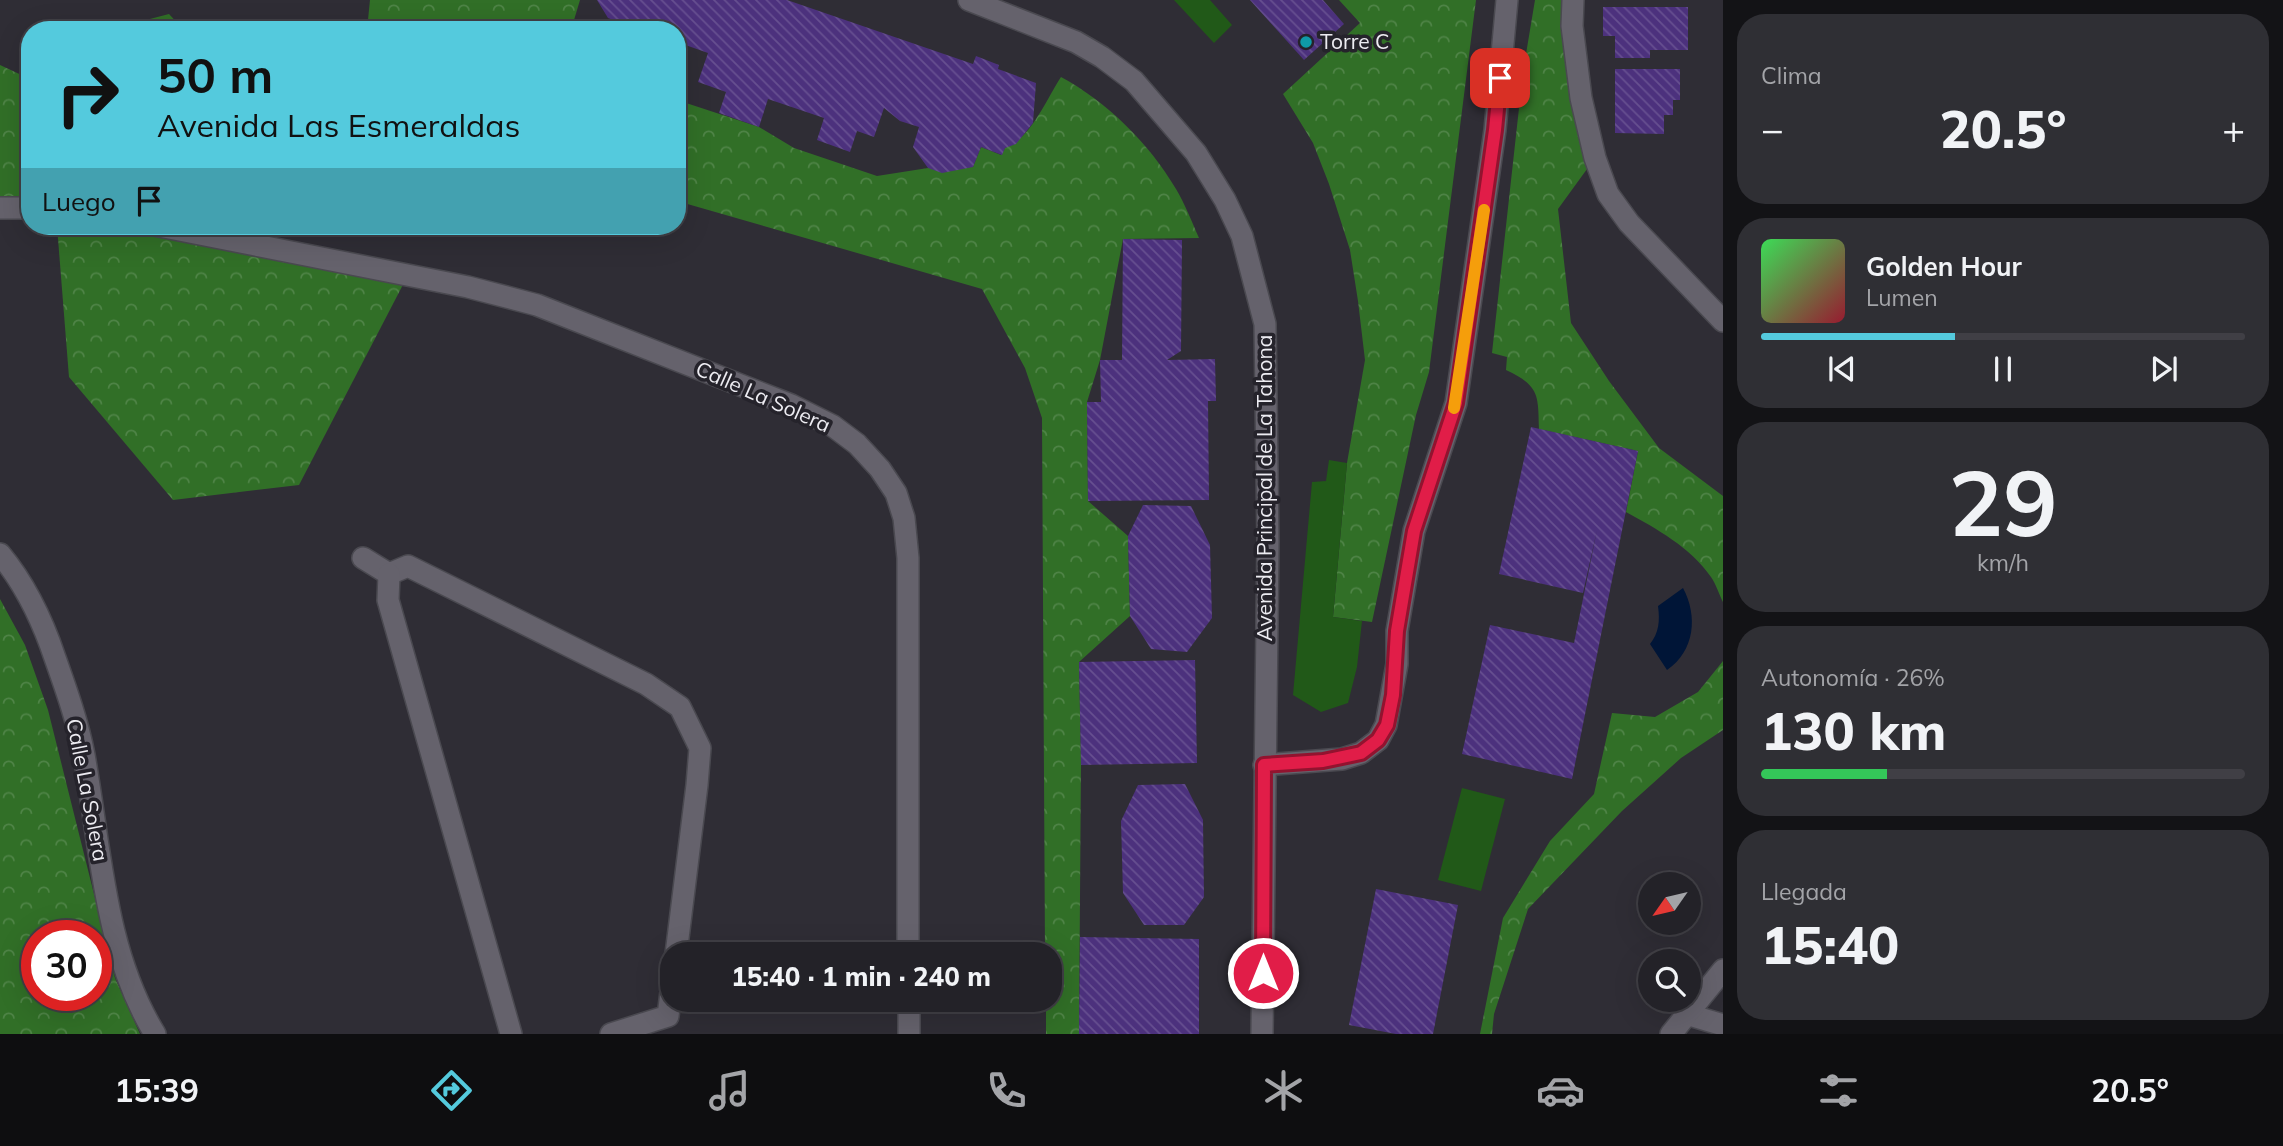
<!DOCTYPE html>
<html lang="es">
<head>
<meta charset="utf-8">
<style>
	body { margin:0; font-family:Mulish,sans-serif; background:#2f2f34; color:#f1f3f6; height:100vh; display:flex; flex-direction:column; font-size:26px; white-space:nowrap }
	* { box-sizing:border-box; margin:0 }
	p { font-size:23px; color:#a3a4a8 }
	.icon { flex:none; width:38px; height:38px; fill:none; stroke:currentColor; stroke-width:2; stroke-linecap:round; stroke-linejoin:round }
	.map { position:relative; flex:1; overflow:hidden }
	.details { display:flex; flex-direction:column; gap:14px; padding:14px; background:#131316; width:560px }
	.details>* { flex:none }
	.top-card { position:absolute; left:21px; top:21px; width:665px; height:214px; border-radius:28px; box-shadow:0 7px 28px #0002,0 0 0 2px #403f45; background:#54cadd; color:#111; overflow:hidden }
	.needle { width:46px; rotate:236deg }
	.controls { position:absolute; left:1638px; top:872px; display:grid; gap:14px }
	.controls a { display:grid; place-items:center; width:63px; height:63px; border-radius:50%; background:#232228; box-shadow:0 7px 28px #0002,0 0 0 2px #403f45; font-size:35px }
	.speed { position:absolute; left:21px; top:920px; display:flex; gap:14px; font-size:35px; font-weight:700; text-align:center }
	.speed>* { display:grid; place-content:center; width:91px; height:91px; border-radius:50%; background:#232228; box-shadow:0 7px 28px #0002,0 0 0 2px #403f45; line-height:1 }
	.speed .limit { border:10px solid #d22; background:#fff; color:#111 }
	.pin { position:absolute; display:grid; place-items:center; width:60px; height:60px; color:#fff; margin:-30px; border-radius:14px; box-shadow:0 4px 10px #0006 }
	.me { position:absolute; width:77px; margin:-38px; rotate:0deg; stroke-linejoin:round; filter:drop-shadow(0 0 5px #0008) }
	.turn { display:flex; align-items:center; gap:24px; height:147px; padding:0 21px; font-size:32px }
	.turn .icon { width:91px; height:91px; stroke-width:2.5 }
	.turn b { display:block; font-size:49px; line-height:60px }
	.then { display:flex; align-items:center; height:66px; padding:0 21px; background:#0003; gap:14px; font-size:26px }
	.big { font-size:52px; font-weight:800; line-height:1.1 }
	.details .widget { flex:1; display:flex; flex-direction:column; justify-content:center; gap:10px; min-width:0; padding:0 24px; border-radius:28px; background:#2f2f34 }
	.details .dial { align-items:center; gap:0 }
	.dial b { font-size:91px; line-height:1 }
	.song { display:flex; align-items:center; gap:21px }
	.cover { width:84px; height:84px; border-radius:10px; background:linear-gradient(135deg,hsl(130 70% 55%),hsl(350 70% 35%)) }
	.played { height:7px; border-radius:4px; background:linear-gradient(90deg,#54cadd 40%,#403f45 40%) }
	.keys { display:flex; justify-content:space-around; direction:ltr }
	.heat { display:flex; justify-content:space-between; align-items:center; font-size:38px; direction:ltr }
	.charge { height:10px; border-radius:5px; background:linear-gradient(90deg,#34c759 26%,#403f45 0) }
	.trip { position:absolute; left:660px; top:942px; width:402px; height:70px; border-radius:28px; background:#232228; box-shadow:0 7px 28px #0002,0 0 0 2px #403f45; font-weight:800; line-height:70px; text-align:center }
	.tab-bar { display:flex; height:112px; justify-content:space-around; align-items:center; background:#0e0e10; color:#a3a4a8 }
	.tab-bar .icon { width:49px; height:49px }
	.tab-bar .active { color:#54cadd }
	.tab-bar b { font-size:32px; color:#f1f3f6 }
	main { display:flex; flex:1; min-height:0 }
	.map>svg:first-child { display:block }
	.forest { fill:url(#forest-crowns); fill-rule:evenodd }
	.park { fill:#215918 }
	.water { fill:#001537 }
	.building { fill:url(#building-back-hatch) }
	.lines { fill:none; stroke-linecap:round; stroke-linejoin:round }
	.street-casing { stroke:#4a4950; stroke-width:24 }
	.street { stroke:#65626c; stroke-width:21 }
	.route-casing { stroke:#92132f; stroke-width:18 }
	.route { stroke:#e11d48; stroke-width:12 }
	.slow { stroke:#f59e0b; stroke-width:12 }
	.culture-dot { fill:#0f9aa8; stroke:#25232b; stroke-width:2.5 }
	.labels { text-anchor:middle; stroke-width:7; stroke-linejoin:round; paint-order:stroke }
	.poi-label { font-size:21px; fill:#edecf2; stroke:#25232b; text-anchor:start }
	.street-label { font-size:21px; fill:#edecf2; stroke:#25232b }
</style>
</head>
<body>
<main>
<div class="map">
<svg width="1723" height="1034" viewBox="0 0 1723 1034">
	<defs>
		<pattern id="forest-crowns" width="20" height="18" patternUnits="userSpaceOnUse" patternTransform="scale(1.75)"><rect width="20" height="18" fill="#316f27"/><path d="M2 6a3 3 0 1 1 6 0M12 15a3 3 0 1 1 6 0" fill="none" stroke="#4f8447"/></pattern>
		<pattern id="building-back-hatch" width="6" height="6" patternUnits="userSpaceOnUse" patternTransform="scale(1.75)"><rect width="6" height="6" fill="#4c317d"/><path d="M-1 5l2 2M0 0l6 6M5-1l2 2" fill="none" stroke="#664f90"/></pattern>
	</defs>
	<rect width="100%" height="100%" fill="#2f2d35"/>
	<!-- forest -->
	<g class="forest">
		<polygon points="370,0 580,0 571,30 367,30"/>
		<polygon points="1339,0 1476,0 1429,372 1416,415 1372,622 1333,617 1347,463 1365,360 1358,301 1350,250 1329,184 1313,143 1283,94 1360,23"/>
		<path d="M1535,0H1573L1595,158L1558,209L1571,323L1609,381L1659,448L1723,496V602C1719,594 1716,584 1711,577C1690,547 1657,529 1626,512L1638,451L1539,429C1538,395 1540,386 1506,370L1507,357L1492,353L1523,72Z"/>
		<polygon points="169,14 180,26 180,30 108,30"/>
		<polygon points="0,65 30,79 30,197 0,198"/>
		<path d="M1061,77C1107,102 1149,143 1176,189C1185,204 1192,222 1199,238L1123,239L1100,360L1087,402L1088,501L1128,536L1130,616L1079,662L1081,760L1079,1034H1046V999H1050V954H1045L1042,418L1025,368L982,289L677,201V100L759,127L794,148L877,176L928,168L973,167L981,147L1001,155L1005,148C1031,138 1046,100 1061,77Z"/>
		<polygon points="57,226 193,226 408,275 299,485 173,500 69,377"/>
		<path d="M0,599L25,645L48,710L115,978L140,1034H0ZM37,936H96V996H37Z"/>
		<polygon points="1723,661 1723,730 1681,758 1622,811 1528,909 1494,1014 1492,1034 1480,1034 1503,918 1550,841 1594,794 1612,713 1655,717 1698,692"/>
	</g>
	<!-- park -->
	<g class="park">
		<polygon points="1174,0 1210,0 1232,25 1214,43"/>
		<polygon points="1329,460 1347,463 1333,617 1362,621 1357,667 1348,703 1321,712 1293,695 1312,482 1326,481"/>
		<polygon points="1462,788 1505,799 1481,891 1438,880"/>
	</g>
	<!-- water -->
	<path class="water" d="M1683,588C1698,616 1695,651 1667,670L1650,644C1659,633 1660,621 1658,606Z"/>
	<!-- building -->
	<g class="building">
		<polygon points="597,0 787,0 973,64 976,56 999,65 998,69 1036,83 1033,123 1016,144 1005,148 1002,155 981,147 973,167 942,173 928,168 913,147 919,127 900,121 884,108 874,137 857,131 850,152 817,140 824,118 768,99 759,127 719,113 726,92 698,82 708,53 677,42 677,30 640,30 608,18"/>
		<polygon points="1250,0 1323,0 1344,24 1304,60"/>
		<polygon points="1603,7 1688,7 1688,50 1650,50 1650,58 1615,58 1615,36 1603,36"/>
		<polygon points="1615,69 1680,69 1680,100 1673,100 1673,115 1664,115 1664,134 1615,133"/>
		<polygon points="1123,239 1182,240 1181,351 1167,360 1215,359 1216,401 1208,401 1209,500 1088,501 1087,402 1101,402 1100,360 1122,360"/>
		<polygon points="1531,427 1638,451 1572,779 1462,754 1490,625 1574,643 1597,530 1583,593 1499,574"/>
		<polygon points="1143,505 1191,506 1210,545 1212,618 1187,652 1151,649 1130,616 1128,536"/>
		<polygon points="1195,660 1197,763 1081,765 1079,662"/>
		<polygon points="1185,784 1203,820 1204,897 1184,925 1144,925 1123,893 1121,821 1138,785"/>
		<polygon points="1376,889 1458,905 1433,1034 1396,1034 1349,1025"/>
		<polygon points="1080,937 1199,939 1199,1034 1079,1034"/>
	</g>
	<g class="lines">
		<!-- street casing -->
		<g class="street-casing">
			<g id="street">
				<polyline points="969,0 1076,42 1102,57 1134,81 1196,153 1225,200 1242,236 1265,324 1268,542 1262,1034"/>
				<polyline points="1573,0 1572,26 1581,98 1595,158 1608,194 1629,223 1723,321"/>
				<polyline points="0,208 30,208"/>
				<polyline points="159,226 468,287 537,305 791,405 833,426 857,444 880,469 896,493 904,518 908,558 908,954"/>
				<path d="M0,554C25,584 43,622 55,658C66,689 78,723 84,755C101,849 104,951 155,1034"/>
				<polyline points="363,558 389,574 408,566 646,684 680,707 700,748 697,785 676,954"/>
				<polyline points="389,574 388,600 511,1034"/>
				<polyline points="1264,765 1342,759 1361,753 1378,740 1386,725 1397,664 1397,631 1414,531 1456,403 1495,130 1507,0"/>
				<polyline points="909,999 909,1034"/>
				<polyline points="1686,1014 1723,1025"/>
				<polyline points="611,1034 668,1016 672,984"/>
				<polyline points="1671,1034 1723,970"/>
			</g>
		</g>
		<!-- street -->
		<use href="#street" class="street"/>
	</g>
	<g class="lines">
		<!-- route casing -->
		<g class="route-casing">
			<polyline id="route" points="1263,973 1264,765 1323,761 1361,753 1378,740 1387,725 1393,695 1397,631 1414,531 1456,403 1495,130 1500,78"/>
		</g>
		<!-- route -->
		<use href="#route" class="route"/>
		<!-- slow -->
		<polyline class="slow" points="1454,408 1484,210"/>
	</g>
	<!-- markers -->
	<circle class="culture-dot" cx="1306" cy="42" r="7"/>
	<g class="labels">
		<!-- poi labels -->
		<g class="poi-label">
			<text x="1320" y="49">Torre C</text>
		</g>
		<!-- street labels -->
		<g class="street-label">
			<text transform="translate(763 397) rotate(24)" y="7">Calle La Solera</text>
			<text transform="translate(1265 488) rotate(-90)" y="7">Avenida Principal de La Tahona</text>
			<text transform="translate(87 790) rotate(79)" y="7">Calle La Solera</text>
		</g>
	</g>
</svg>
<div class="controls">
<a><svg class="needle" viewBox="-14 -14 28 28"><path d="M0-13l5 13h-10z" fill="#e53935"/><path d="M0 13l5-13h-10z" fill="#a3a4a8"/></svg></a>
<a><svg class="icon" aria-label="search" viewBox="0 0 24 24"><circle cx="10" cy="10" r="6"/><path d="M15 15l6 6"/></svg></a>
</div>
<div class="speed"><div class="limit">30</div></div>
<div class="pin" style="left:1500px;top:78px;background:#d93025"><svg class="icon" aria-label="arrive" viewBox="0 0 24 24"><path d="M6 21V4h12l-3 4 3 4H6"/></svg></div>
<svg class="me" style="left:1263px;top:973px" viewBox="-20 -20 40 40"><circle r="17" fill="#e11d48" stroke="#fff" stroke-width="3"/><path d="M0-11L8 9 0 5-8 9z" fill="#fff"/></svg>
<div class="trip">15:40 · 1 min · 240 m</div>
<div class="top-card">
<div class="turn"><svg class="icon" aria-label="right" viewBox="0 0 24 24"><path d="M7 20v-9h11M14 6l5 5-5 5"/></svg><div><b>50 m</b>Avenida Las Esmeraldas</div></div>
<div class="then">Luego<svg class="icon" aria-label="arrive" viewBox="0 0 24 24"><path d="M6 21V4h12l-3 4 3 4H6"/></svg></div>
</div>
</div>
<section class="details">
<div class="widget"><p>Clima</p>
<div class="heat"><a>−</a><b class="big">20.5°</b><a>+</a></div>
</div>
<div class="widget">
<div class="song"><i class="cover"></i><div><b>Golden Hour</b><p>Lumen</p></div></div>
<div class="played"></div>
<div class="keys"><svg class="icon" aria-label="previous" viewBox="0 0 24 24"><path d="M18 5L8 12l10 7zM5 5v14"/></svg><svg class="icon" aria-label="pause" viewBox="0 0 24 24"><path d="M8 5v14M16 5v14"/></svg><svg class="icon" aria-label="next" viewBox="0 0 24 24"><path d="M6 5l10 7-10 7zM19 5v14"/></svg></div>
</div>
<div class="widget dial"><b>29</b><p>km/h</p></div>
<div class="widget"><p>Autonomía · 26%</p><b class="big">130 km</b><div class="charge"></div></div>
<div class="widget"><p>Llegada</p><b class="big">15:40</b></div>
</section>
</main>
<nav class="tab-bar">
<b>15:39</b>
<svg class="icon active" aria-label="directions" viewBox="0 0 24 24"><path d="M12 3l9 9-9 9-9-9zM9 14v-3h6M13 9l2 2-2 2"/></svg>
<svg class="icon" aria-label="music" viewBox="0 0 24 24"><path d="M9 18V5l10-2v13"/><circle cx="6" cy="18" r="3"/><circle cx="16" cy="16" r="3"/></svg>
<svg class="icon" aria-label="phone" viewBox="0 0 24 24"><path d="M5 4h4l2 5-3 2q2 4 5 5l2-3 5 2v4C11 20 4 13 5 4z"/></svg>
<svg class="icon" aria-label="climate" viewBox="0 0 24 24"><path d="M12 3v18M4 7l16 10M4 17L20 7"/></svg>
<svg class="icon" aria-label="car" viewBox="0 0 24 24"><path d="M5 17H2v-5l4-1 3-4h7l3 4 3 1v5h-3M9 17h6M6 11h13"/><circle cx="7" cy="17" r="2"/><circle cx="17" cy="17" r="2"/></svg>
<svg class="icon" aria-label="filters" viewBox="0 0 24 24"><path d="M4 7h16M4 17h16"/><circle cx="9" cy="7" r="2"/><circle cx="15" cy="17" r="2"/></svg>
<b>20.5°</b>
</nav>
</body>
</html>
